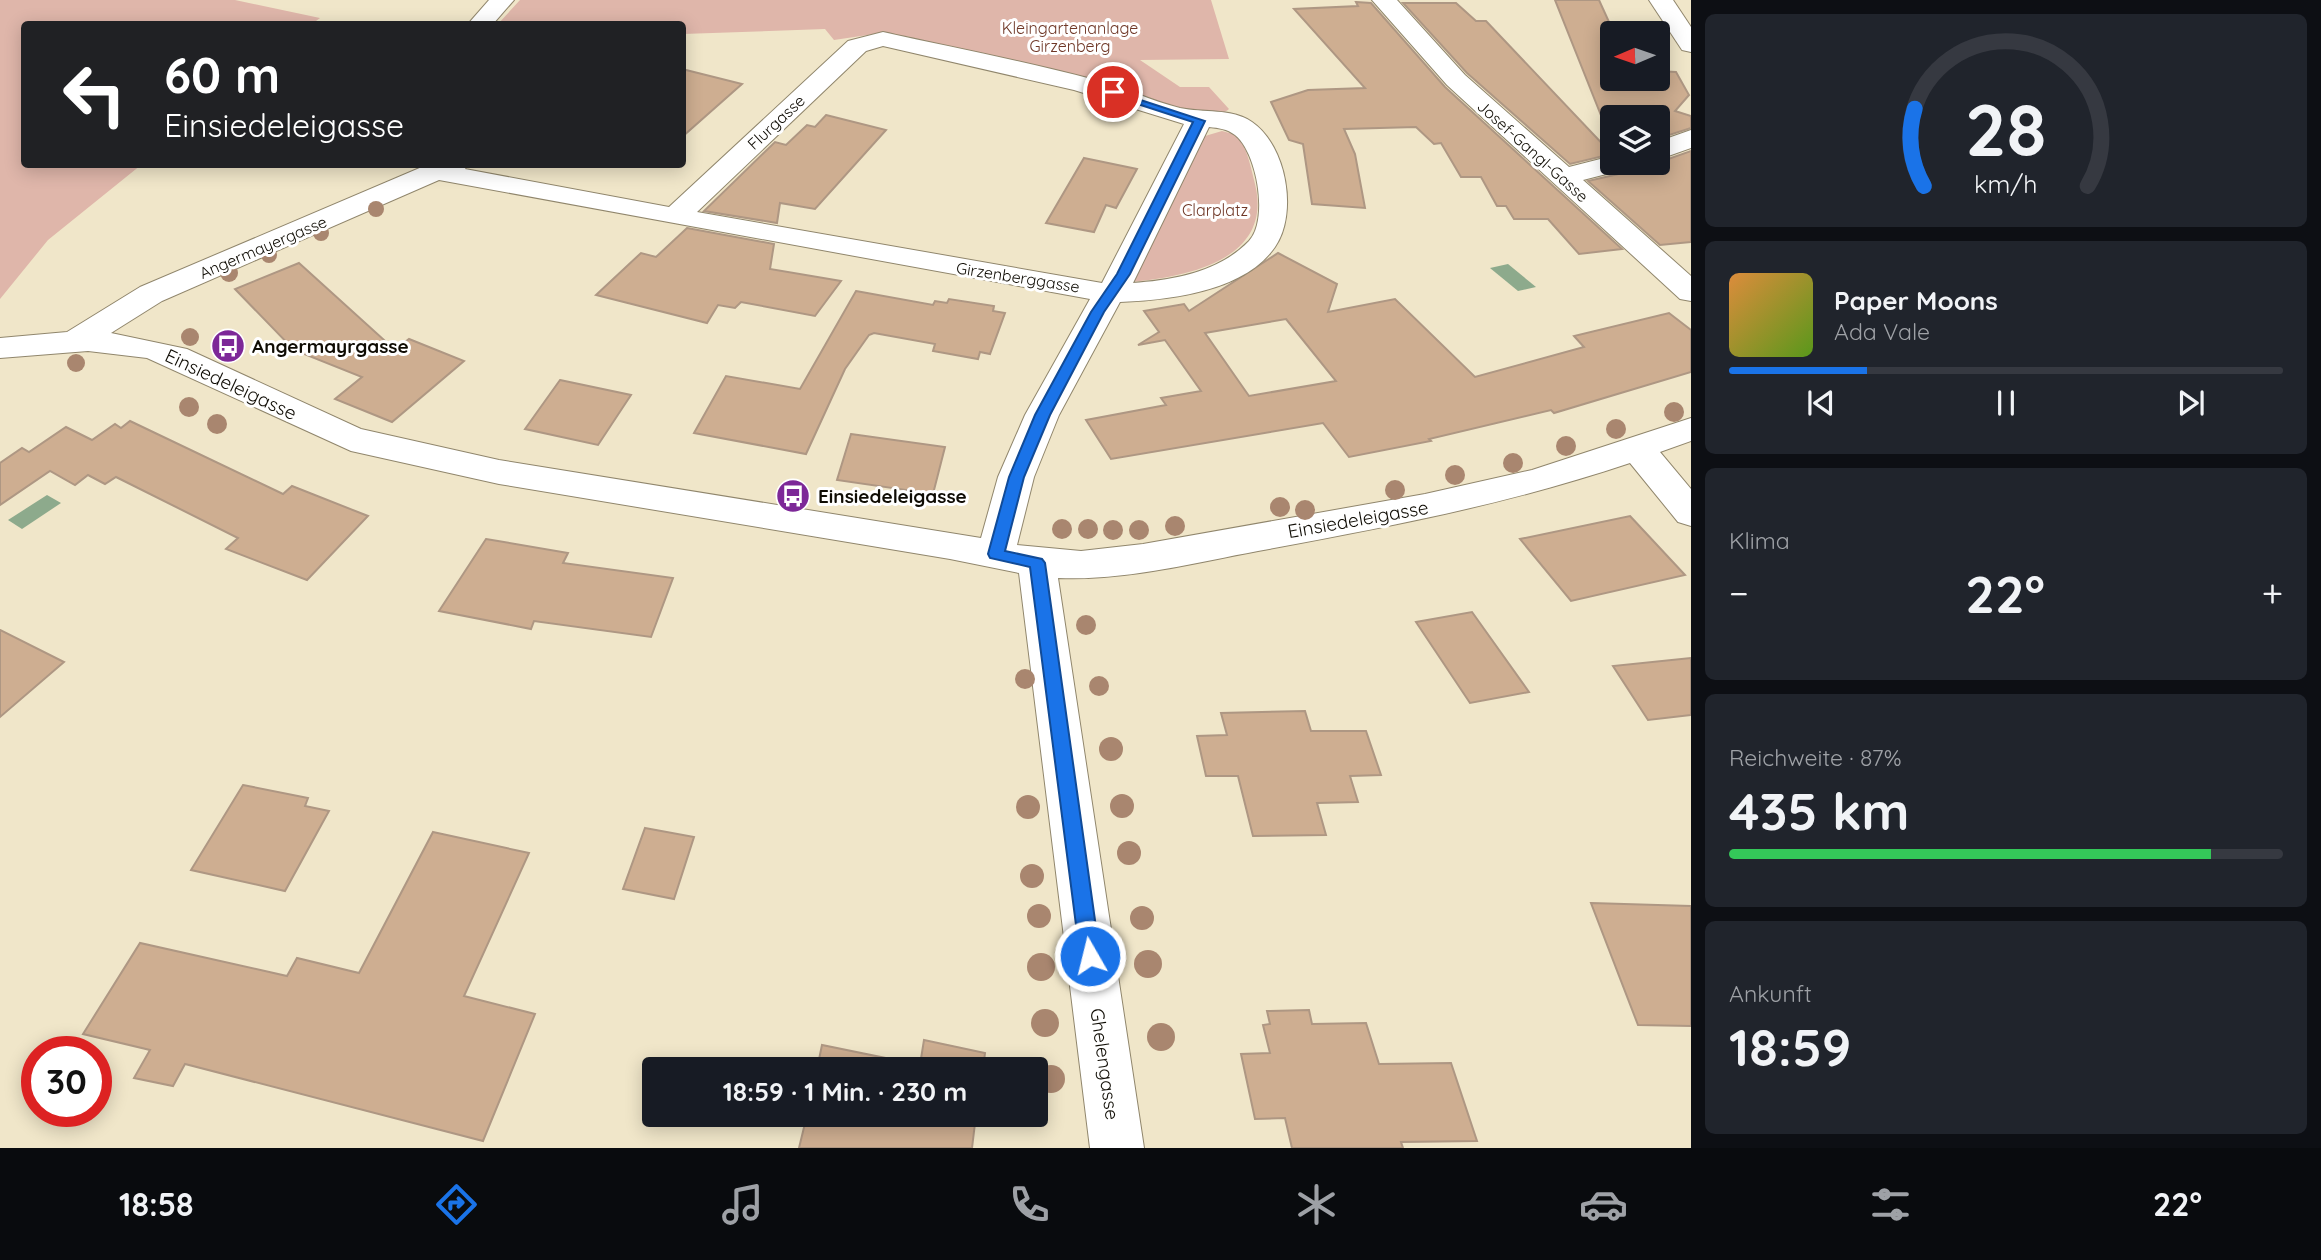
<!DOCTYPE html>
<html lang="de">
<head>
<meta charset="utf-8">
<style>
	body { margin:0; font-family:Quicksand,sans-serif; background:#20242c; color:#f1f3f6; height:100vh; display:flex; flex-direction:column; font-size:26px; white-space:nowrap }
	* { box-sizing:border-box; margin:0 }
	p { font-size:23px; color:#9ea1a6 }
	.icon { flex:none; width:38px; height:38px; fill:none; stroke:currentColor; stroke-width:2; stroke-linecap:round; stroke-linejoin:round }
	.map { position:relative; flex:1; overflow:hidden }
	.details { display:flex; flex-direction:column; gap:14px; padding:14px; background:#0d0f14; width:630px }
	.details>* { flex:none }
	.guide { position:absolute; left:21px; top:21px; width:665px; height:147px; border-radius:7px; box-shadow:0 4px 18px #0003; background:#202124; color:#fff; overflow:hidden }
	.needle { width:46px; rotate:268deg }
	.tools { position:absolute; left:1600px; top:21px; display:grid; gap:14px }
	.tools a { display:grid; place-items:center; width:70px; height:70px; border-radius:7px; background:#171b24; box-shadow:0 4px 18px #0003; font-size:35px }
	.speed { position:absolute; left:21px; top:1036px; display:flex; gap:14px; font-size:35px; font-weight:700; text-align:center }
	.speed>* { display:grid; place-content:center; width:91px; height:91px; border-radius:50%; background:#171b24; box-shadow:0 4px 18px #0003; line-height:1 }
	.speed .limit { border:10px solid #d22; background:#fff; color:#111 }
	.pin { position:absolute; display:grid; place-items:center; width:60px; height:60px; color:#fff; margin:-30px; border:4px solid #fff; border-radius:50%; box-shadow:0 2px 7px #0007 }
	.me { position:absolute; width:77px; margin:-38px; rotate:352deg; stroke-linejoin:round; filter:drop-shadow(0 0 5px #0008) }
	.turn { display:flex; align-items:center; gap:24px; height:147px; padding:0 28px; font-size:32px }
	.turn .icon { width:91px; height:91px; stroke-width:2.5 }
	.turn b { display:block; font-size:49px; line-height:60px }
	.big { font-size:52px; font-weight:800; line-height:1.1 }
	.details .card { flex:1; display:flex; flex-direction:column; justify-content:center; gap:10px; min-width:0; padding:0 24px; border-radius:10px; background:#20242c }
	.details .dial { align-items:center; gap:0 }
	.dial svg { height:182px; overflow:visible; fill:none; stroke:#363941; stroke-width:7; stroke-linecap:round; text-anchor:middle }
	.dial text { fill:#f1f3f6; stroke:none }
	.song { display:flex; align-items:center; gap:21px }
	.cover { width:84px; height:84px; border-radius:10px; background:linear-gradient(135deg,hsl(30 70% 55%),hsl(90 70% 35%)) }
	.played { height:7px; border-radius:4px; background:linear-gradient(90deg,#1a73e8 25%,#363941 25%) }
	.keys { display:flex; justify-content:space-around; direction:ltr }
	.heat { display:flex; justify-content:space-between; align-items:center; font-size:38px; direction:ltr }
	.charge { height:10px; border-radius:5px; background:linear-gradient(90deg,#34c759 87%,#363941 0) }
	.trip { position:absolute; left:642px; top:1057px; width:406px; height:70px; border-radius:7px; background:#171b24; box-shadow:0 4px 18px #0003; font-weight:800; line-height:70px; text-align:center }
	.tabs { display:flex; height:112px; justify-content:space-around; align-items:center; background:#090b0e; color:#9ea1a6 }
	.tabs .icon { width:49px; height:49px }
	.tabs .active { color:#1a73e8 }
	.tabs b { font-size:32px; color:#f1f3f6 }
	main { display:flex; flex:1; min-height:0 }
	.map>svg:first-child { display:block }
	.green { fill:#dfb6aa }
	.water { fill:#8daa8c }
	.building { fill:#ceae91; stroke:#ae9783; stroke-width:2; fill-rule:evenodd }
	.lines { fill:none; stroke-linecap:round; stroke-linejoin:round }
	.minor-casing { stroke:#90866c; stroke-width:2 }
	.minor { fill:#fff; fill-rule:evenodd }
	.tree { fill:#a9866f }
	.route { fill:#1a73e8; stroke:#114b97; stroke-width:2 }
	.labels { text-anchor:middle; stroke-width:6; stroke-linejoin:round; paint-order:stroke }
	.far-park-label { font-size:16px; fill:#6f3726; stroke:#fff }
	.far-street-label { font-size:16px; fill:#0f0c04; stroke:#fff }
	.poi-label { font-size:19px; font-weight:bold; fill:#0f0c04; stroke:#fff; text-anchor:start }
	.street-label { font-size:19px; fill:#0f0c04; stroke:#fff }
</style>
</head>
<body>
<main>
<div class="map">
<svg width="1691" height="1148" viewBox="0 0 1691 1148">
	<rect width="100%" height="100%" fill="#f0e6c9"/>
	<!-- green -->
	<g class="green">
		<polygon points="0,0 235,0 320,18 312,24 24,24 24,164 141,165 48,240 0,299"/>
		<path d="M520,0H1211L1229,59L1140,60L1180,87H1209L1229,109C1214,124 1155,102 1135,96L1129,88L1100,81L907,40L911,37L881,33L834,40L825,29L683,34L682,24H498Z"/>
		<path d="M1222,131L1237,135C1247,148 1250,164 1254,180C1276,258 1192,276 1132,282L1205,136Z"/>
	</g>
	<!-- water -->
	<g class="water">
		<polygon points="1508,264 1536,287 1518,291 1490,268"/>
		<polygon points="47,495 61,503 22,529 8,520"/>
	</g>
	<!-- building -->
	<g class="building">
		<polygon points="1555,0 1599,0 1614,33 1612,79 1657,79 1657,71 1676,72 1689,95 1675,111 1691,116 1691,128 1657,139 1657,117 1612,117 1612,143"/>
		<polygon points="1356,2 1371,3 1445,87 1622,249 1579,254 1548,219 1514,219 1506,206 1497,206 1481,177 1461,177 1441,143 1434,144 1416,127 1344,129 1355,154 1365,208 1312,204 1303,144 1289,140 1271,102 1308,90 1365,88 1294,9 1358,6"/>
		<polygon points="1403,3 1456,3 1476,21 1486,21 1612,154 1570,164 1467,73"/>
		<polygon points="682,69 742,84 682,137"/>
		<polygon points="826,115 886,130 815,209 780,203 777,223 704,211 775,142 786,145 807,125 815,127"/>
		<polygon points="1691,151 1691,242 1660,245 1588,181 1627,172 1633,163 1657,163"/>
		<polygon points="1084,158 1137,169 1116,208 1106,205 1094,232 1046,223"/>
		<polygon points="687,228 774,244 770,269 841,281 815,316 741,302 735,308 718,305 707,323 596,295 641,253 656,257"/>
		<path d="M1278,253L1337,284L1328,312L1395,299L1475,377L1584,347L1574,336L1669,313L1691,330V372L1554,413L1551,410L1429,439L1431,441L1349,457L1323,423L1111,459L1086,420L1166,405L1161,398L1201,391L1165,340L1138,345L1159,332L1144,311L1184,304L1189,311ZM1286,319L1336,381L1249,396L1205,333Z"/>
		<polygon points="299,263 395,350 409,339 464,361 392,422 335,399 362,377 294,350 235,289"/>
		<polygon points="856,291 933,305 935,301 947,303 949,299 994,306 993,311 1005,313 990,354 980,352 978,359 933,351 935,344 874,333 869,335 845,369 806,454 694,433 726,376 800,389"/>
		<polygon points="560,380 631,395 598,445 525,429"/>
		<polygon points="130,421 283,494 292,486 368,516 307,580 226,549 238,538 116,477 105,484 88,475 75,485 50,471 0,505 0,463 22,448 29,452 66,427 92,440 115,424 121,428"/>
		<polygon points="851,434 945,447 933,494 837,480"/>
		<polygon points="1630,516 1685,575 1571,601 1520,539"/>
		<polygon points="486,539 568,553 563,563 673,578 651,637 534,621 531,629 439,611"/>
		<polygon points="1472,612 1529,692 1470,703 1416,622"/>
		<polygon points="0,630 64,662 0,717"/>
		<polygon points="1691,658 1691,715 1648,720 1613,666"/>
		<polygon points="1305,711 1311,731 1366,731 1381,775 1350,776 1358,802 1317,803 1326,835 1253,836 1238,776 1206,776 1197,736 1227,735 1221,713"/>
		<polygon points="243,785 308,798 305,806 329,811 285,891 191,870"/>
		<polygon points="645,828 694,837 674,899 623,889"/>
		<polygon points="433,832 529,853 464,996 535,1014 483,1141 185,1064 173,1086 134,1078 150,1050 83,1034 140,943 287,976 297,958 359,973"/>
		<polygon points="1591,903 1691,906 1691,1026 1638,1025"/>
		<polygon points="1309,1010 1312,1024 1366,1023 1379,1064 1451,1063 1477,1141 1401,1142 1403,1148 1292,1148 1285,1118 1255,1119 1241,1054 1270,1053 1263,1025 1270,1024 1267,1011"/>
		<polygon points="924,1040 985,1053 983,1069 817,1069 822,1045 920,1065"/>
		<polygon points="807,1115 976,1115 972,1148 799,1148"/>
	</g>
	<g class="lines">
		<!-- minor casing -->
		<g class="minor-casing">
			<g id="minor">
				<polygon points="489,0 514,0 493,24 468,24"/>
				<polygon points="1372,0 1397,0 1465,75 1569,167 1612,156 1612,163 1630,163 1626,169 1583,180 1691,276 1691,301 1680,299 1447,85"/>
				<polygon points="1649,0 1673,0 1691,27 1691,52 1682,50"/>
				<path d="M883,32C954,48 1025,61 1095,80C1124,87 1151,101 1180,108C1203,113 1232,108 1252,122C1287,146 1298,214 1275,247C1244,292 1169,300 1120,302L1059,415L1034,477L1017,545L1081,551L1143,544L1425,494L1532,470L1691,418V441L1660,452L1691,489V526L1678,522L1630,463C1505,505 1387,527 1258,551C1193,563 1125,581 1058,578L1144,1148H1090L1019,573L950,559L499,484L351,451L147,358L88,351L0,358V338L67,332L140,287L429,164H468L465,169L669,207L848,41ZM883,46L1074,90L1184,124L1102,283L697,212L866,51ZM1209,127C1219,128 1227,129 1235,135C1257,152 1269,220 1249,241C1219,272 1174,280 1133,283ZM439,180L1090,299L1025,415L998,477L981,538L499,460L361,429L187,349L111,333L162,301Z"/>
				<polygon points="1691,130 1691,148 1657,160 1657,142"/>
			</g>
		</g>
		<!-- minor -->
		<use href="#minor" class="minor"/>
	</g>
	<!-- trees -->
	<g class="tree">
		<circle cx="376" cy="209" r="8"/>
		<circle cx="321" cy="233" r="8"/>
		<circle cx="269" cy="255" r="8"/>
		<circle cx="229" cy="273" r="9"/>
		<circle cx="190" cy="337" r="9"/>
		<circle cx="76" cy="363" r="9"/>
		<circle cx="189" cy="407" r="10"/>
		<circle cx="1674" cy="412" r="10"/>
		<circle cx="217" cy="424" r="10"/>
		<circle cx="1616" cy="429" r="10"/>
		<circle cx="1566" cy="446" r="10"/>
		<circle cx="1513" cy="463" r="10"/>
		<circle cx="1455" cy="475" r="10"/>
		<circle cx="1395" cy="490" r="10"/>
		<circle cx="1280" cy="507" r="10"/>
		<circle cx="1305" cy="510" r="10"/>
		<circle cx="1175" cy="526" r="10"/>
		<circle cx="1062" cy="529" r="10"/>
		<circle cx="1088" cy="529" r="10"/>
		<circle cx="1113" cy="530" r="10"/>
		<circle cx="1139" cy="530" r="10"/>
		<circle cx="1086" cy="625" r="10"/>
		<circle cx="1025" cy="679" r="10"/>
		<circle cx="1099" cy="686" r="10"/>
		<circle cx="1111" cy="749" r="12"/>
		<circle cx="1122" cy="806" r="12"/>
		<circle cx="1028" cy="807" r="12"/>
		<circle cx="1129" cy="853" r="12"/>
		<circle cx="1032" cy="876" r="12"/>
		<circle cx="1039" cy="916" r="12"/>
		<circle cx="1142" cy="918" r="12"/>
		<circle cx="1148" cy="964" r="14"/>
		<circle cx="1041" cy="967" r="14"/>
		<circle cx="1045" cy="1023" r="14"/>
		<circle cx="1161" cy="1037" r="14"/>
		<circle cx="1051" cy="1079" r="14"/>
	</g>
	<!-- route -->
	<polygon class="route" points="1110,90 1205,121 1130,274 1104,312 1050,415 1024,477 1005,551 1042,559 1045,563 1100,956 1098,962 1090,965 1083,962 1080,956 1030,567 990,558 988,554 1009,477 1035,415 1091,312 1117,274 1193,122 1110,95"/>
	<!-- icons -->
	<defs>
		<g id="bus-disc" transform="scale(1.75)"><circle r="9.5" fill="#7d2898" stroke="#fff"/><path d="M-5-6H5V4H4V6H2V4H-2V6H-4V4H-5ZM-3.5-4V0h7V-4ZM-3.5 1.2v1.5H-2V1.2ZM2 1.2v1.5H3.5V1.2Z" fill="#fff"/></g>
	</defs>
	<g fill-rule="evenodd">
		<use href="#bus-disc" x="228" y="346"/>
		<use href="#bus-disc" x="793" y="496"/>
	</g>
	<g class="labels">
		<!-- far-park labels -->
		<g class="far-park-label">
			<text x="1070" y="34">Kleingartenanlage<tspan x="1070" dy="18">Girzenberg</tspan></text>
			<text x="1215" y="216">Clarplatz</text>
		</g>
		<!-- far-street labels -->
		<g class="far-street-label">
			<text transform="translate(776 122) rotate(-43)" y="6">Flurgasse</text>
			<text transform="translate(1533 151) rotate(42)" y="6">Josef-Gangl-Gasse</text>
			<text transform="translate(263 247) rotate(-23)" y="6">Angermayergasse</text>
			<text transform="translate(1018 277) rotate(9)" y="6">Girzenberggasse</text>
		</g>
		<!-- poi labels -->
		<g class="poi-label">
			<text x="252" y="353">Angermayrgasse</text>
			<text x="818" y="503">Einsiedeleigasse</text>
		</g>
		<!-- street labels -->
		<g class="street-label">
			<text transform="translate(231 384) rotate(25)" y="7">Einsiedeleigasse</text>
			<text transform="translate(1358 519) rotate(-10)" y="7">Einsiedeleigasse</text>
			<text transform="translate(1105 1064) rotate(82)" y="7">Ghelengasse</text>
		</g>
	</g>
</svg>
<div class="tools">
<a><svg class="needle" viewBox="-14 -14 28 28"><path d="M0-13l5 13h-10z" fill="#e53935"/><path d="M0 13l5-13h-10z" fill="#9ea1a6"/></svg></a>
<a><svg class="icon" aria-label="layers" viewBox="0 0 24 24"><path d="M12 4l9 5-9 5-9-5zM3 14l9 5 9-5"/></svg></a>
</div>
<div class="speed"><div class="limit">30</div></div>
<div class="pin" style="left:1113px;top:92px;background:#d93025"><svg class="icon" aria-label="arrive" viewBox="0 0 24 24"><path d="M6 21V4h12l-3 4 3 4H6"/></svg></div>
<svg class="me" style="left:1090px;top:956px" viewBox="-20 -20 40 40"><circle r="17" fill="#1a73e8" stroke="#fff" stroke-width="3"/><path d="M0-11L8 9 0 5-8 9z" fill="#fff"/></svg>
<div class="trip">18:59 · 1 Min. · 230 m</div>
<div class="guide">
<div class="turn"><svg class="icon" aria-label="left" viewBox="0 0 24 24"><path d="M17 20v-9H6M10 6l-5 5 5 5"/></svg><div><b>60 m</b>Einsiedeleigasse</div></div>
</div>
</div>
<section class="details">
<div class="card dial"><svg viewBox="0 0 100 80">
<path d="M14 69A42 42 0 1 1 86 69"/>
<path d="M14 69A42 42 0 0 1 10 35" stroke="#1a73e8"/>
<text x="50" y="56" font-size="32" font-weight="700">28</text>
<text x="50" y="72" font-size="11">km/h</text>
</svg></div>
<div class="card">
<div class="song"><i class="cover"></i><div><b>Paper Moons</b><p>Ada Vale</p></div></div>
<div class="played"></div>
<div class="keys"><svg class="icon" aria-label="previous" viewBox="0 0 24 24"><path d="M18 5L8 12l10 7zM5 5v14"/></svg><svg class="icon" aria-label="pause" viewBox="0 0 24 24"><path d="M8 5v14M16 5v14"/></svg><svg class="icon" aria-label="next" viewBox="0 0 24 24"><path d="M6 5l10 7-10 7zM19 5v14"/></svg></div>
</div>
<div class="card"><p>Klima</p>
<div class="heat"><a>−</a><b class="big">22°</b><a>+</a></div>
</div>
<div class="card"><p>Reichweite · 87%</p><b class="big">435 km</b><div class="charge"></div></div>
<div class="card"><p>Ankunft</p><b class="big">18:59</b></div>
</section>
</main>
<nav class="tabs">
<b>18:58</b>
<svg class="icon active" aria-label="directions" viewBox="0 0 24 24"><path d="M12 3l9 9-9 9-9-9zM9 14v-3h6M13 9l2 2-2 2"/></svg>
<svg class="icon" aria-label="music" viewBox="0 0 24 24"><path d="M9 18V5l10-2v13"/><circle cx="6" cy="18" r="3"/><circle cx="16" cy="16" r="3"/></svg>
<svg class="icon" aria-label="phone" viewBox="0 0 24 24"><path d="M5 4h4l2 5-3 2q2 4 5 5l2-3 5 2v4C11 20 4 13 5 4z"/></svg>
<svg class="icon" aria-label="climate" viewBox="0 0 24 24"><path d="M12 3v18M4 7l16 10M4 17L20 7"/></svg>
<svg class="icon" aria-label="car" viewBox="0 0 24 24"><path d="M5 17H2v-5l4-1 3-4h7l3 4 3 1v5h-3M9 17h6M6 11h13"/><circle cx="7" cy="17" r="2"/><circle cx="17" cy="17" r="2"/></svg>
<svg class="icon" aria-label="filters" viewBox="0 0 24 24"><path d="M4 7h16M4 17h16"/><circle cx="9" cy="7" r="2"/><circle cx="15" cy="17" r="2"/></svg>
<b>22°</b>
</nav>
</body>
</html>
